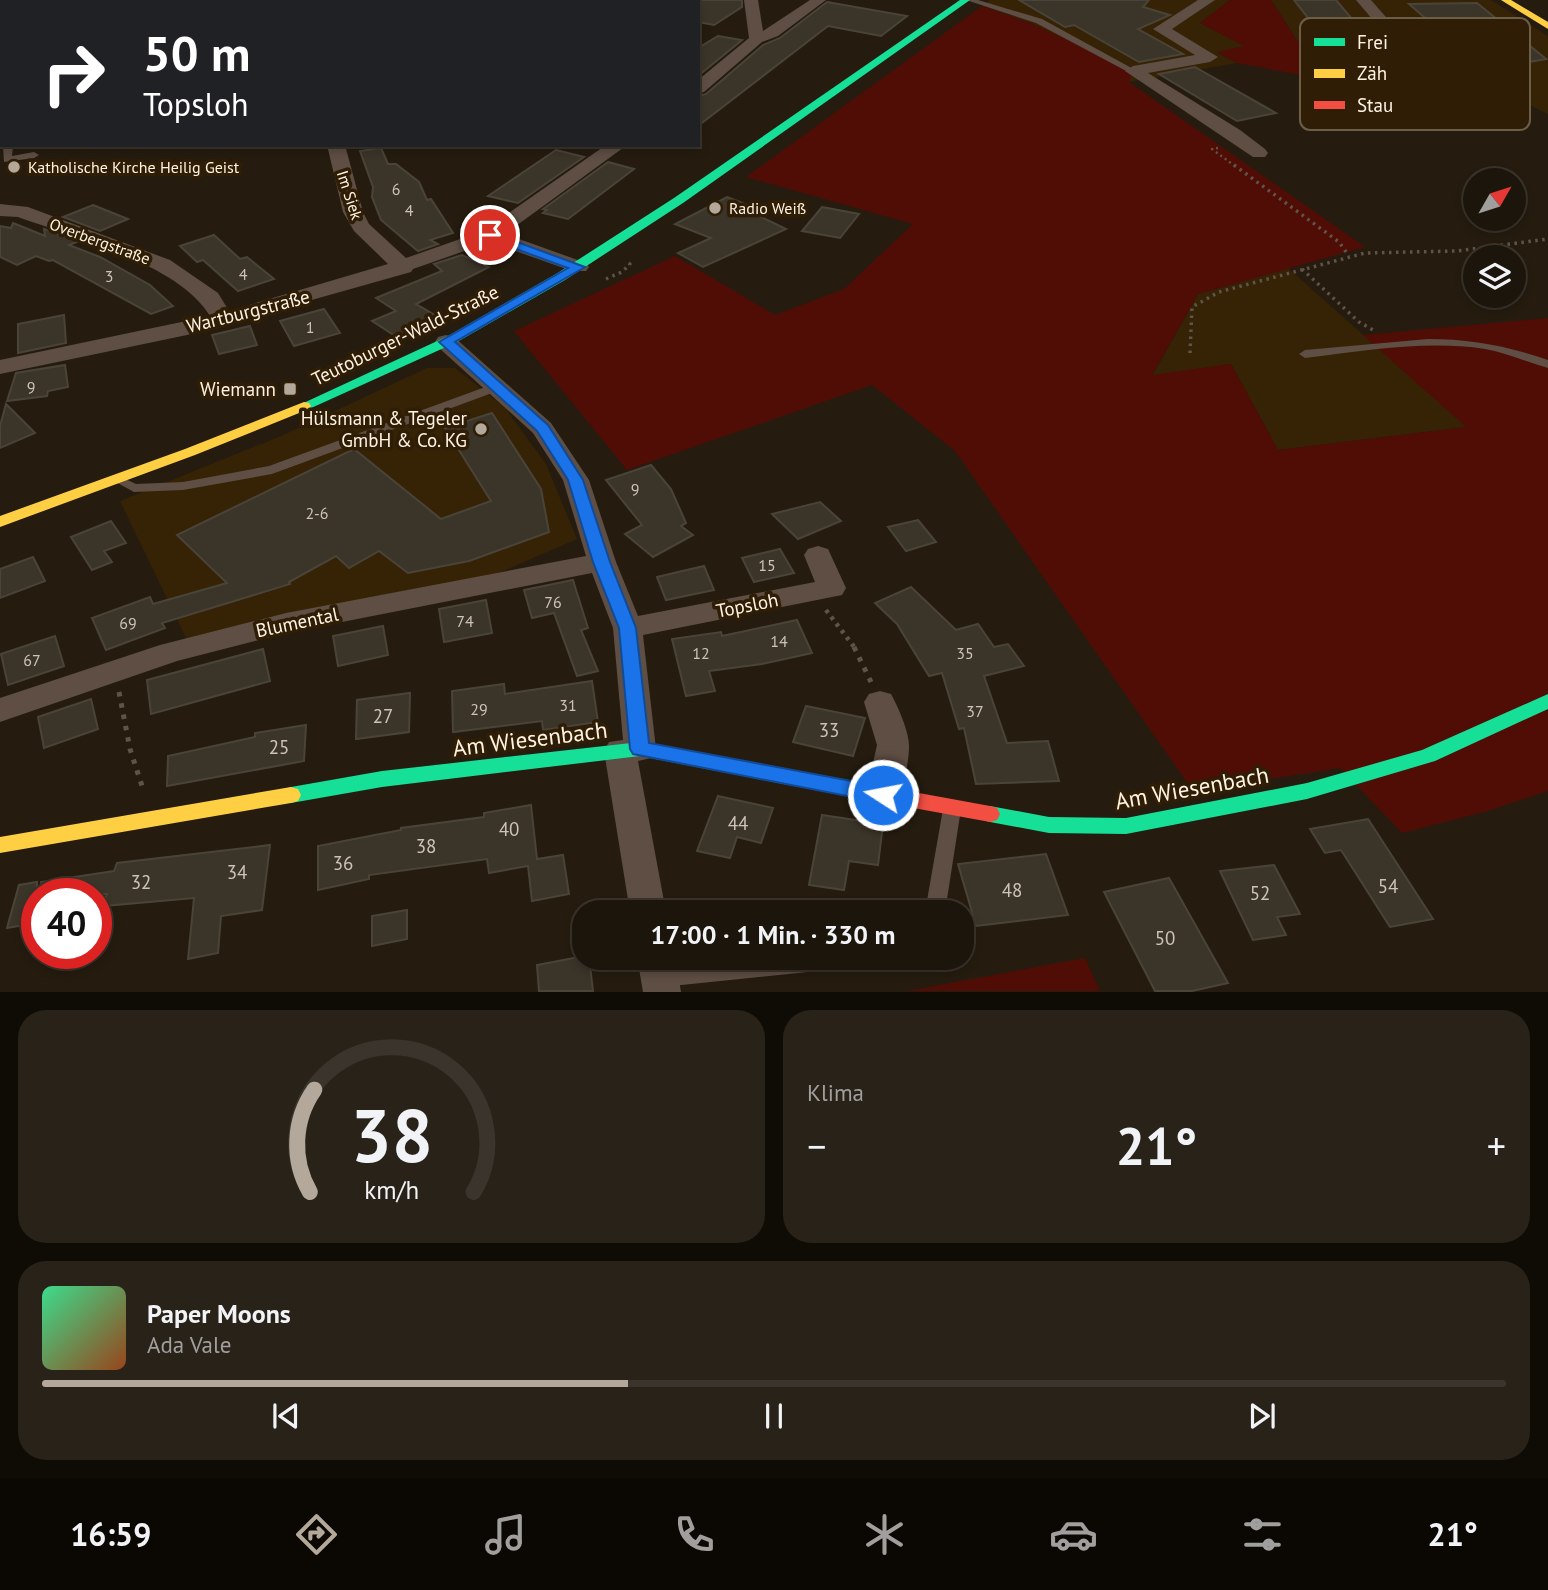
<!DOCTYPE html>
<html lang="de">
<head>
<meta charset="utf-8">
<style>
	body { margin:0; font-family:"PT Sans",sans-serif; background:#292219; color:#f1f3f6; height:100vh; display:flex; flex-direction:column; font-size:26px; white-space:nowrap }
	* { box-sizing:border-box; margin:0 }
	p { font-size:23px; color:#a09f9d }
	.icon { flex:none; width:38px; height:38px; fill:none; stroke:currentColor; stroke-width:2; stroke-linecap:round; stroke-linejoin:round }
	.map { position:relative; height:992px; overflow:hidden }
	.details { display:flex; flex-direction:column; gap:18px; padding:18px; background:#0f0c06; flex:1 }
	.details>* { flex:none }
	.hud { position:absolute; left:0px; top:0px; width:700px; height:147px; box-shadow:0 4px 10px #0003,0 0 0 2px #3a342c; background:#202124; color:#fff; overflow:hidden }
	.needle { width:46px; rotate:51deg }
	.tools { position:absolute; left:1463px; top:168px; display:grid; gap:14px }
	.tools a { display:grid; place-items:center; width:63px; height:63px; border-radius:50%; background:#1c150b; box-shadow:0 4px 10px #0003,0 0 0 2px #3a342c; font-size:35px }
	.speed { position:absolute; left:21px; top:878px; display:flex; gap:14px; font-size:35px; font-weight:700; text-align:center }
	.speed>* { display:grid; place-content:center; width:91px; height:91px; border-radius:50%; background:#1c150b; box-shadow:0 4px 10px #0003,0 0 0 2px #3a342c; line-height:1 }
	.speed .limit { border:10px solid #d22; background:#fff; color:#111 }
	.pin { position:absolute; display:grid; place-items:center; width:60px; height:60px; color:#fff; margin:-30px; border:4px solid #fff; border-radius:50%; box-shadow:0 2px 7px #0007 }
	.me { position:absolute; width:77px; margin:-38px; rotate:281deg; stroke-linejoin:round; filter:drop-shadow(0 0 5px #0008) }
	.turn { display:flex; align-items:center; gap:24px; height:147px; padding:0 28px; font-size:32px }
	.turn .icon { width:91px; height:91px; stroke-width:2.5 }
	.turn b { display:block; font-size:49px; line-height:60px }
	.big { font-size:52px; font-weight:700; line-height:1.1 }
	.details .widget { flex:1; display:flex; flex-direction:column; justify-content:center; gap:10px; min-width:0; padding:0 24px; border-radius:28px; background:#292219 }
	.details .dial { align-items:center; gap:0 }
	.dial svg { height:182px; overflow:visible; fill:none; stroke:#3a342c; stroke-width:7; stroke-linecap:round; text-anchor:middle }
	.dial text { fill:#f1f3f6; stroke:none }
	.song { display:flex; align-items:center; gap:21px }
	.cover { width:84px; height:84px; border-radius:10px; background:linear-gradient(135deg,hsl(150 70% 55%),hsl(20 70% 35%)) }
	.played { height:7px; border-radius:4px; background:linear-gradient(90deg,#b3a899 40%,#3a342c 40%) }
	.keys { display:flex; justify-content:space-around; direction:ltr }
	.heat { display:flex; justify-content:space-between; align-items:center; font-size:38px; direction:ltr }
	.details .tiles { flex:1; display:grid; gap:18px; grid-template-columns:1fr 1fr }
	.widget:last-child { grid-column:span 2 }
	.trip { position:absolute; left:572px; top:900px; width:402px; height:70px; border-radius:28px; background:#1c150b; box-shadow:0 4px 10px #0003,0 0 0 2px #3a342c; font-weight:700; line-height:70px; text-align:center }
	.menu { display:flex; height:112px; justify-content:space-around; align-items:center; background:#0b0804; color:#a09f9d }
	.menu .icon { width:49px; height:49px }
	.menu .current { color:#b3a899 }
	.menu b { font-size:32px; color:#f1f3f6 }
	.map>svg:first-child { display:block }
	.built { fill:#362205 }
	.green { fill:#500d06 }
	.building { fill:#3b3429; stroke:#4a4438; stroke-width:2 }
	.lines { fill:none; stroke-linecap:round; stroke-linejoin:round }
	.path-far3 { stroke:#5f534a; stroke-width:2.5; stroke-dasharray:2 3.5; stroke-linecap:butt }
	.path-far2 { stroke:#5f534a; stroke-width:3.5; stroke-dasharray:2.5 4.5; stroke-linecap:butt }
	.path-far1 { stroke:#5f534a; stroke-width:4.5; stroke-dasharray:3.5 5; stroke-linecap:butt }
	.path { stroke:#5f534a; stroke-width:5; stroke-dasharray:4.5 7; stroke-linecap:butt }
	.lane { fill:#5e4e44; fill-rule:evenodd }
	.street { fill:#5e4e44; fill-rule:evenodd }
	.fast { fill:#16e098; fill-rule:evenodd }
	.slow { fill:#ffcf43; fill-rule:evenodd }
	.jam { fill:#f24e42; fill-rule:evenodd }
	.route { fill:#1a73e8; stroke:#114b97; stroke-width:2 }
	.poi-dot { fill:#b3a899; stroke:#2f1e05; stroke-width:2.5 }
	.labels { text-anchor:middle; stroke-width:7; stroke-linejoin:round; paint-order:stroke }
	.far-poi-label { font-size:16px; fill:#fff3e4; stroke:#2f1e05; text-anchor:start }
	.number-label { font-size:16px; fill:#cec3b5 }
	.far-street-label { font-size:16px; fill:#fff3e4; stroke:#2f1e05 }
	.street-label { font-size:19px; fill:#fff3e4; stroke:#2f1e05 }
	.poi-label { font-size:19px; fill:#fff3e4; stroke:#2f1e05; text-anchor:end }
	.near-number-label { font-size:19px; fill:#cec3b5 }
	.near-street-label { font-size:23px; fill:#fff3e4; stroke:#2f1e05 }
	.key { fill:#2f1e05; stroke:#6d5e48; stroke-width:2 }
	.key-label { font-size:19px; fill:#fff3e4 }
</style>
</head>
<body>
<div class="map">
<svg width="1548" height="992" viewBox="0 0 1548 992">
	<rect width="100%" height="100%" fill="#251c0f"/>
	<!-- built -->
	<g class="built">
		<polygon points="990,0 1230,0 1200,23 1245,46 1218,53 1237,63 1128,82 1132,71 1033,24 982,6"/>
		<polygon points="1271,0 1491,0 1548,36 1548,114 1485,83 1340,107"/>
		<polygon points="1288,268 1467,427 1278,450 1231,364 1152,376 1198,294"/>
		<polygon points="427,368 455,368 505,408 546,464 577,539 499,573 187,640 120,501 281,436"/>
	</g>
	<!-- green -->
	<g class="green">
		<polygon points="1230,0 1271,0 1322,79 1237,63 1217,52 1244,46 1200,23"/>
		<polygon points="982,6 1033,24 1133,71 1129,82 1365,247 1198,294 1152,375 1231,364 1278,450 1466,427 1363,335 1548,318 1548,791 1488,811 1402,833 1340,768 1193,791 955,451 872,385 627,470 514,331 675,256 775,315 844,289 913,224 746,177"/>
		<polygon points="1085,958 1100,991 907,991"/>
	</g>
	<!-- building -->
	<g class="building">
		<polygon points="698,0 742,0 742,7 714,25 698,22"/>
		<polygon points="1019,0 1149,0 1143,7 1170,15 1138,29 1183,54 1139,62 1074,25 1065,27"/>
		<polygon points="1294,0 1336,0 1374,45 1329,45"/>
		<polygon points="827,2 907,16 881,36 828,26 698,126 698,96 706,94 763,45 780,38"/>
		<polygon points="1477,3 1546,59 1478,71 1422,45 1450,40 1409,4"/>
		<polygon points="718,36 742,40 698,76 698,48"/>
		<polygon points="1195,67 1276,113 1237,121 1159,74"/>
		<polygon points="381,148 388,164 396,164 419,182 427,200 431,199 453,233 430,240 438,244 418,251 381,220 372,197 373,187 360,151"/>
		<polygon points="556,150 584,157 518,203 488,196"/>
		<polygon points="608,162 634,169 568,219 543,213 547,210 543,209"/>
		<polygon points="727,197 758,209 753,213 786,229 703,267 678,253 711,238 675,224"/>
		<polygon points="93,205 128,219 100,231 63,217"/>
		<polygon points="822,207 859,214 840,238 802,231"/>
		<polygon points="13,223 45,236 44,229 79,241 69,245 100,257 150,285 173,306 151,314 53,260 49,261 36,256 17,265 0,257 0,226 11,228"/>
		<polygon points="214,235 240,259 247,257 274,279 238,291 203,260 197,262 180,246"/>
		<polygon points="462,255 489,267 416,304 440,318 397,337 372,321 396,311 376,298 442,271 434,264"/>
		<polygon points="324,309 340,333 294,346 280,321"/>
		<polygon points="64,315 66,343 18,353 18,324"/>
		<polygon points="250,326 257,345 219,354 212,335"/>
		<polygon points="65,365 68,387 48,391 47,396 7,401 16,373"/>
		<polygon points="6,404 35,433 0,448 0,426"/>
		<polygon points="492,413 541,489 549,532 469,561 408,573 379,551 349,568 336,556 289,582 290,584 162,623 165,628 106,650 92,618 150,597 153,604 227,583 177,535 354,449 441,519 491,501 445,428"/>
		<polygon points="651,465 671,489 686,523 681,526 693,535 653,557 625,534 642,525 606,480"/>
		<polygon points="820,502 841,521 798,539 772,514"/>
		<polygon points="918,520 936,542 906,551 888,527"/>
		<polygon points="111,521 126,543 104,551 112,562 92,570 71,537"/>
		<polygon points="780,549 794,573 754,582 742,558"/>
		<polygon points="33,557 45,581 0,598 0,569"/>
		<polygon points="704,566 714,590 666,600 657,577"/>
		<polygon points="573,580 588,628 581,630 598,671 577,676 554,613 532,618 524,590"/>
		<polygon points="911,587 956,630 978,624 994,647 1008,644 1024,666 984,676 1007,743 1048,741 1059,781 976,784 964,728 959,729 942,673 929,676 897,624 875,603"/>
		<polygon points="486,600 492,633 444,642 439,609"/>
		<polygon points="797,620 812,653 762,664 709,671 715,691 686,696 672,639 721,632 722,636"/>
		<polygon points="383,626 388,655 338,666 333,636"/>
		<polygon points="55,636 64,666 8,685 1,654"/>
		<polygon points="263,649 270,681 151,714 147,680"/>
		<polygon points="592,681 598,722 543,730 542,721 453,732 452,691 504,684 505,694"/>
		<polygon points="410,693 409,732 356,739 357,700"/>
		<polygon points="91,699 98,729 44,748 38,717"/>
		<polygon points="806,706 865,718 853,756 793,742"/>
		<polygon points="306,725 304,761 167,786 168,756 255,737 255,733"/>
		<polygon points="718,796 773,808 761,843 737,837 730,858 697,851"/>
		<polygon points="531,805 537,859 563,855 569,894 532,901 528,866 489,873 487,859 369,875 369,879 318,890 318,846 401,830 401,828 484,817 484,813"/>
		<polygon points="822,815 883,824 878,865 849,861 844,890 809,885"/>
		<polygon points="1368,819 1433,919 1390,927 1341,850 1325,853 1310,829"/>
		<polygon points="270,845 262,910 221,916 218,953 188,959 194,898 103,906 107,894 42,894 41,882 114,871 117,863"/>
		<polygon points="1046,854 1068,915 976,926 958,864"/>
		<polygon points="1274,865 1300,914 1277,917 1286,935 1253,940 1220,871"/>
		<polygon points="1169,878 1228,983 1192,991 1155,991 1104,892"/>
		<polygon points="37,882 37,923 7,928 19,885"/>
		<polygon points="407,910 407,939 372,946 372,916"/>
		<polygon points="584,956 589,957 593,991 539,991 537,965"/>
	</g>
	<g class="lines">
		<!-- path-far3 -->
		<g class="path-far3">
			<polyline points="478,0 480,2"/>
			<polyline points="1218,148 1212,149 1236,167"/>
		</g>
		<!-- path-far2 -->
		<g class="path-far2">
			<polyline points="1234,165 1339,242 1349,256"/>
			<polyline points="1302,269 1359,322 1375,331"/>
			<polyline points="606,279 622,272 630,264 626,262"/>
			<polyline points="1190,353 1192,307 1219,292 1365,253 1457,251 1548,239"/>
		</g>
		<!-- path-far1 -->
		<polyline class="path-far1" points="826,610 855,648"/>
		<!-- path -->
		<g class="path">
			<polyline points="854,647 871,682"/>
			<polyline points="119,692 130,749 143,789"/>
		</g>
		<!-- lane -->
		<g class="lane">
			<polygon points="966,0 978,0 1042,19 1137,71 1130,73 1036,23"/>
			<rect x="0" y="107" width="2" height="6"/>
			<polygon points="3,145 13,145 12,156 34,152 39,155 34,158 4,162"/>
			<path d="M1428,339C1470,339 1508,346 1548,360V368C1527,362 1507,353 1485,349C1425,340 1365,351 1305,358L1299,354L1305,350Z"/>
			<polygon points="499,382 503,383 505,386 503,389 272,474 183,490 134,492 112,480 119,476 136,484 183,482 269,466"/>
			<polygon points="952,802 958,804 961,809 945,912 925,912 943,809 946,804"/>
			<polygon points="778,957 876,957 873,963 866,966 662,987 655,984 652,978 655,972 662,969"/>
		</g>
		<!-- street -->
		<g class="street">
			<rect x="269" y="0" width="14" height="2"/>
			<polygon points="392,0 413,0 391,2"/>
			<polygon points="634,0 648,0 633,2"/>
			<polygon points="744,0 758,0 763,31 810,0 826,0 778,36 762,42 704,92 698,93 698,80 749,38"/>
			<polygon points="1198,0 1215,0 1172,29 1218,57 1210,62 1148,73 1240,130 1265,149 1268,153 1265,157 1253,157 1125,71 1133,66 1195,55 1153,29"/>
			<polygon points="1356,0 1371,0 1427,64 1429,67 1418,87 1406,87 1404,84 1413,67"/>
			<polygon points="2,29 2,39 0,40 0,30"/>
			<path d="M327,145H345L363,212L369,224L406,258L483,231L606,145H627L505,234L586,263L589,267L586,271H572L490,242L413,269L411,272L187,335L0,374V360L210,316C179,264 73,237 18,217L0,216V204L28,207L170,260L218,293L229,311L388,264L354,231L343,212Z"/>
			<polygon points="446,335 454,337 551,423 589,480 616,562 638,616 815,582 804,555 808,549 818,546 828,549 846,588 842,595 832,597 643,635 656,749 651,758 638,761 666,912 630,912 604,751 609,742 623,740 613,628 592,573 286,633 177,661 0,722 0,698 160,645 286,613 586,556 563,480 533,433 438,347 435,342 438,337"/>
			<path d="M880,691L891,694C898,707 909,731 909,746C909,763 903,789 895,804L883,808L871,804L866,795L877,745L864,702L869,694Z"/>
			<polygon points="637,957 675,957 681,992 643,992"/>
		</g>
		<!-- fast -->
		<g class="fast">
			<polygon points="960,0 970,0 683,203 565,280 457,342 309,409 304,410 297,406 448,336 556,274 674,198"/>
			<polygon points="1548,694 1548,709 1435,761 1307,799 1126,834 1049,833 990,822 983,820 980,814 983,808 990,806 1049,817 1126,818 1307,783 1422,750"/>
			<polygon points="640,742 815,774 822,777 825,782 822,787 815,790 640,756 382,787 291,803 284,801 281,795 284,789 291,787 382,771"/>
		</g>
		<!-- slow -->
		<g class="slow">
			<polygon points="1501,0 1511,0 1548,22 1548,29"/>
			<polygon points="304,402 309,403 311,406 309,409 195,455 0,527 0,516 185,449"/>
			<polygon points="291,787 298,789 301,795 298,801 291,803 0,853 0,837"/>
		</g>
		<!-- jam -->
		<polygon class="jam" points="815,774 990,806 997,808 1000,814 997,820 990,822 815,790 808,787 805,782 808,777"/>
	</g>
	<!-- route -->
	<polygon class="route" points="490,232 585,267 455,342 548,425 583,480 610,562 636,628 649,743 883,787 891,790 894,795 891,801 883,803 633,754 630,749 619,628 593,562 568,480 537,431 439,342 568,268 486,238 486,233"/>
	<!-- markers -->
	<g class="poi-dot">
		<circle cx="14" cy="167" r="7"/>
		<circle cx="715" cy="208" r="7"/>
		<rect x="283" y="382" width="14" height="14" rx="3.5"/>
		<circle cx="481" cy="429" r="7"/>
	</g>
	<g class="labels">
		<!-- far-poi labels -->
		<g class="far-poi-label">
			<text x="28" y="173">Katholische Kirche Heilig Geist</text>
			<text x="729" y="214">Radio Weiß</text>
		</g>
		<!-- number labels -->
		<g class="number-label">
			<text x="396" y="195">6</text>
			<text x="409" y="216">4</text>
			<text x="243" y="280">4</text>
			<text x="109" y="282">3</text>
			<text x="310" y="333">1</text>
			<text x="31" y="393">9</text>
			<text x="635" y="495">9</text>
			<text x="317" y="519">2-6</text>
			<text x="767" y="571">15</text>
			<text x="553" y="608">76</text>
			<text x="465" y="627">74</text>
			<text x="128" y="629">69</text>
			<text x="779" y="647">14</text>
			<text x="701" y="659">12</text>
			<text x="965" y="659">35</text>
			<text x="32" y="666">67</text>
			<text x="568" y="711">31</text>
			<text x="479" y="715">29</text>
			<text x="975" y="717">37</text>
		</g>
		<!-- far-street labels -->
		<g class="far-street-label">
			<text transform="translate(350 195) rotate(72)" y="6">Im Siek</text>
			<text transform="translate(100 241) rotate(20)" y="6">Overbergstraße</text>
		</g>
		<!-- street labels -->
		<g class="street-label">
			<text transform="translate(248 311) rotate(-14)" y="7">Wartburgstraße</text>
			<text transform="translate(405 335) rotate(-26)" y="7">Teutoburger-Wald-Straße</text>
			<text transform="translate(747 605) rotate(-11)" y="7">Topsloh</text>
			<text transform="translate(297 622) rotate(-12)" y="7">Blumental</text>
		</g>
		<!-- poi labels -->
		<g class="poi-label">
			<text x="276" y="396">Wiemann</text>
			<text x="467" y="425">Hülsmann &amp; Tegeler<tspan x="467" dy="22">GmbH &amp; Co. KG</tspan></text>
		</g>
		<!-- near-number labels -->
		<g class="near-number-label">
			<text x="383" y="723">27</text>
			<text x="829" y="737">33</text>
			<text x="279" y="754">25</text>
			<text x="738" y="830">44</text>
			<text x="509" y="836">40</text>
			<text x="426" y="853">38</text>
			<text x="343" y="870">36</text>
			<text x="237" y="879">34</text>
			<text x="141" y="889">32</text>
			<text x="1388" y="893">54</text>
			<text x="1012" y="897">48</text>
			<text x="1260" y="900">52</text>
			<text x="1165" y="945">50</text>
		</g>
		<!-- near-street labels -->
		<g class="near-street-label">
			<text transform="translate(530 739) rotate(-7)" y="8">Am Wiesenbach</text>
			<text transform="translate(1192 788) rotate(-10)" y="8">Am Wiesenbach</text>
		</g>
	</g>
	<!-- legend -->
	<rect x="1300" y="18" width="230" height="112" rx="10" class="key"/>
	<rect x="1314" y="38" width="31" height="8" fill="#16e098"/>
	<rect x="1314" y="69" width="31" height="9" fill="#ffcf43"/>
	<rect x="1314" y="101" width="31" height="8" fill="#f24e42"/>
	<g class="key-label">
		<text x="1357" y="49">Frei</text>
		<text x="1357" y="80">Zäh</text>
		<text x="1357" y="112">Stau</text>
	</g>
</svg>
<div class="tools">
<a><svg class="needle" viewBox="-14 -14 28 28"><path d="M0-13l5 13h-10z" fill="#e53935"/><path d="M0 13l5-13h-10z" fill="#a09f9d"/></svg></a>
<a><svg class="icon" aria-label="layers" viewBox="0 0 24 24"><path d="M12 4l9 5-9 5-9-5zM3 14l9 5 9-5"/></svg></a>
</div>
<div class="speed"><div class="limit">40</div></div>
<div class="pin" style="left:490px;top:235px;background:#d93025"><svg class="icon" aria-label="arrive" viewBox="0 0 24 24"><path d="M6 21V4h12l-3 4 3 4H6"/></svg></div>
<svg class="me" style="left:883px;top:795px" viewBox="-20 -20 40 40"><circle r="17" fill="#1a73e8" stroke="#fff" stroke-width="3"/><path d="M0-11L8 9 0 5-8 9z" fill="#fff"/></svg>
<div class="trip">17:00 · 1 Min. · 330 m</div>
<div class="hud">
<div class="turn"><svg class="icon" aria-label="right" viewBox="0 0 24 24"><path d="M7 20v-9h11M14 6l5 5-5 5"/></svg><div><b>50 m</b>Topsloh</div></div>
</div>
</div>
<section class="details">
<div class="tiles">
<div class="widget dial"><svg viewBox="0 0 100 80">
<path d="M14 69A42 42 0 1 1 86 69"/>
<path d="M14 69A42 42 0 0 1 16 24" stroke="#b3a899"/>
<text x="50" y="56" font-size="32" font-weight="700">38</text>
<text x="50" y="72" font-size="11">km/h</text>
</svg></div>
<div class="widget"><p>Klima</p>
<div class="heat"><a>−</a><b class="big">21°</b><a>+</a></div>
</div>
<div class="widget">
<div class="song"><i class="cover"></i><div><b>Paper Moons</b><p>Ada Vale</p></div></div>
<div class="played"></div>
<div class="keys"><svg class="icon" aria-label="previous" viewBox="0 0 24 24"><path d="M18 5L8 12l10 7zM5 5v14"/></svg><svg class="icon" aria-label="pause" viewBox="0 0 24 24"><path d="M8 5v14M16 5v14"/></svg><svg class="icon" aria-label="next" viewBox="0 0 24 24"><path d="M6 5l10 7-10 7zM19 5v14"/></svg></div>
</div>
</div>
</section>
<nav class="menu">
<b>16:59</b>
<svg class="icon current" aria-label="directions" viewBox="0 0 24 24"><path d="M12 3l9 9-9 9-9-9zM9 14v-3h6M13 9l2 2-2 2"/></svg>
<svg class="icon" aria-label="music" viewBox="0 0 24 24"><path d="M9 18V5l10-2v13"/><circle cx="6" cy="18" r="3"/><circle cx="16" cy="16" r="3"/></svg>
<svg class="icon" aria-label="phone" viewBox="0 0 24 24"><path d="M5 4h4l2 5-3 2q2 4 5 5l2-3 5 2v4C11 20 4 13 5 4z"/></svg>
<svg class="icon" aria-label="climate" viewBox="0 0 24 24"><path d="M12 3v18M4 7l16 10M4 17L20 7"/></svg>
<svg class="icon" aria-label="car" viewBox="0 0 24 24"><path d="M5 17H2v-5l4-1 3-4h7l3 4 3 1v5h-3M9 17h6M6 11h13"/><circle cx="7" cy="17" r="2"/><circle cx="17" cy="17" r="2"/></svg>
<svg class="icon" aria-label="filters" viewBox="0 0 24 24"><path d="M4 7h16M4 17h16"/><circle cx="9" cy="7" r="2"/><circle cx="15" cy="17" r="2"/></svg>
<b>21°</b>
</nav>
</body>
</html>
